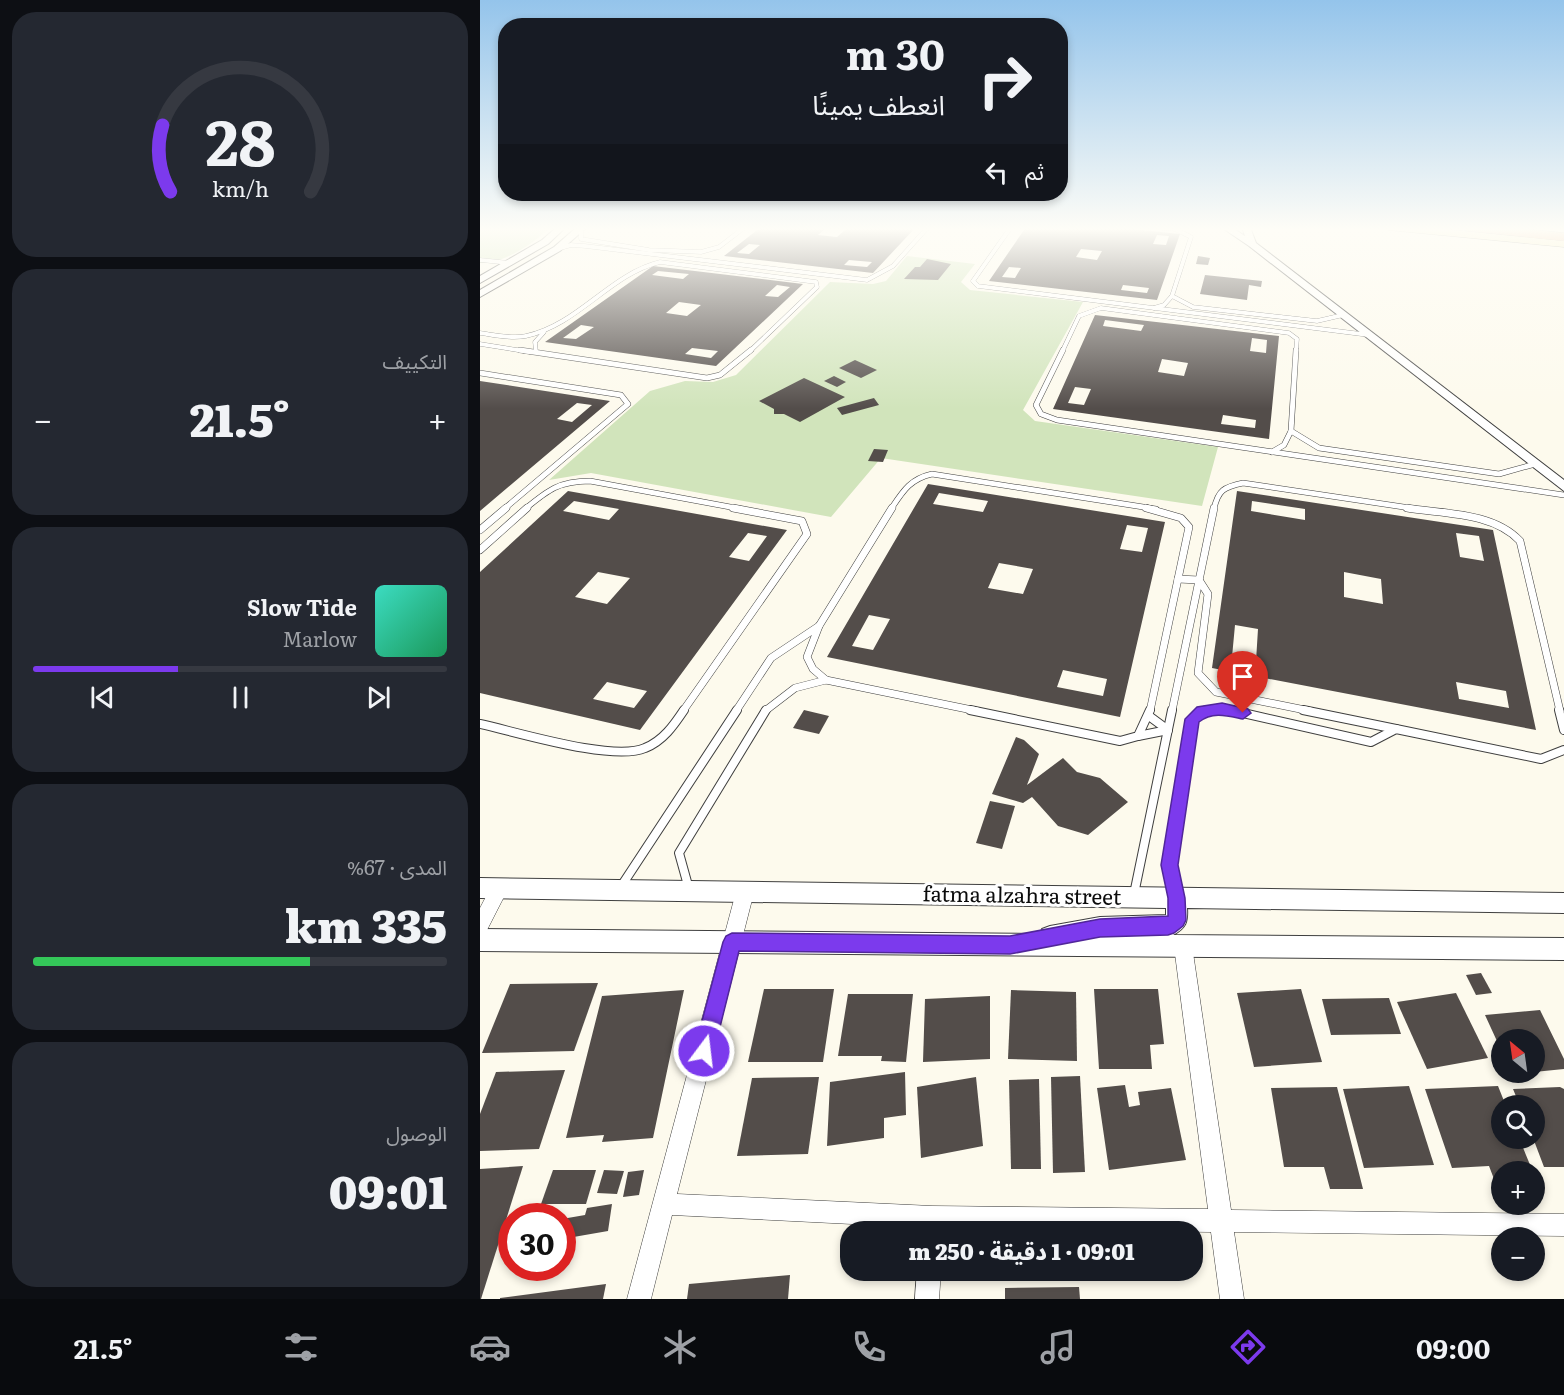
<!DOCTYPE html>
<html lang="ar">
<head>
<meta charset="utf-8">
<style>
	body { margin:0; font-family:Literata,"Noto Sans Arabic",serif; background:#242831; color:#f1f3f6; direction:rtl; height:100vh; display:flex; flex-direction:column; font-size:22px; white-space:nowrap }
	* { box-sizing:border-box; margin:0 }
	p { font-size:20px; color:#9ea1a6 }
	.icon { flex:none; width:33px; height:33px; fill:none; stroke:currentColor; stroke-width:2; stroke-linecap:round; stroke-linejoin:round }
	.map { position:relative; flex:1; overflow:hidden; direction:ltr }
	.side { display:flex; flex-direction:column; gap:12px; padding:12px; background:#0d0f14; width:480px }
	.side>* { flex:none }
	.hud { position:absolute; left:18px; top:18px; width:570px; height:183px; border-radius:24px; box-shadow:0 3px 9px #0003; direction:rtl; background:#171b24; color:#f1f3f6; overflow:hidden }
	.needle { width:39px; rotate:331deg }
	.fabs { position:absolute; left:1011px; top:1029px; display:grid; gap:12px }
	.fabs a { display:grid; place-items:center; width:54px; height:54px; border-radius:50%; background:#171b24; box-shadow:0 3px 9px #0003; font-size:30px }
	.speed { position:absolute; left:18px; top:1203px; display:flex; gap:12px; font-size:30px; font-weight:700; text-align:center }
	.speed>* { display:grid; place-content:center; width:78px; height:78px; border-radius:50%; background:#171b24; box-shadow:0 3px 9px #0003; line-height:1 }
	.speed .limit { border:9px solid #d22; background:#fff; color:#111 }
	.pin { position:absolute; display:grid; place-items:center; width:51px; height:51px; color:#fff; margin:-62px -26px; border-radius:50% 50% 50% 0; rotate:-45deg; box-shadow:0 0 6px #0007 }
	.pin .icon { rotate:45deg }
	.me { position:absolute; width:66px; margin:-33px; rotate:15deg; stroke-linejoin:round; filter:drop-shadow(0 0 4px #0008) }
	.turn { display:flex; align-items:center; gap:21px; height:126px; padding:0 24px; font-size:27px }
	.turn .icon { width:78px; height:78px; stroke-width:2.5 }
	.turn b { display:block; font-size:42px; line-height:51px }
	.then { display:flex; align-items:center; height:57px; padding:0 24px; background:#0003; gap:12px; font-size:22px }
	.big { font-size:45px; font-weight:800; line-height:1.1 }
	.side .card { flex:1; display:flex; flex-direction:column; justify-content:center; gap:9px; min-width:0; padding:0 21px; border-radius:24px; background:#242831 }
	.side .dial { align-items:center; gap:0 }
	.dial svg { height:156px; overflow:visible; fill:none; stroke:#363941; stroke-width:7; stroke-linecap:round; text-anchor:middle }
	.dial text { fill:#f1f3f6; stroke:none }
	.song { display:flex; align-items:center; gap:18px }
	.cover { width:72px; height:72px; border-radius:9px; background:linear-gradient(135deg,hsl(170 70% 55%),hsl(150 70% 35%)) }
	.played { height:6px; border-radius:3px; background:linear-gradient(90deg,#7c3aed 35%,#363941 35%) }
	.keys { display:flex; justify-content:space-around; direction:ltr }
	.heat { display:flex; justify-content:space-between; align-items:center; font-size:33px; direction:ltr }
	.charge { height:9px; border-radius:4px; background:linear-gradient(90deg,#34c759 67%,#363941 0) }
	.trip { position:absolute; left:360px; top:1221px; width:363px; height:60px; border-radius:24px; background:#171b24; box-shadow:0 3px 9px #0003; font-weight:800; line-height:60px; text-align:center; direction:rtl }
	.menu { display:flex; height:96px; justify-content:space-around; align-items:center; background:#090b0e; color:#9ea1a6 }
	.menu .icon { width:42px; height:42px }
	.menu .active { color:#7c3aed }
	.menu b { font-size:27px; color:#f1f3f6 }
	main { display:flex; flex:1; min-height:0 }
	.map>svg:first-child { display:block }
	.green { fill:#d1e4bb }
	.building { fill:#534d4a; fill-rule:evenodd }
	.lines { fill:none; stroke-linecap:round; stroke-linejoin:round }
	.service-far3-casing { stroke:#3f3f3f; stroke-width:4.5 }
	.service-far2-casing { stroke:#3f3f3f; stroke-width:6 }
	.service-far1-casing { stroke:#3f3f3f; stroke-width:8 }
	.service-casing { stroke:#3f3f3f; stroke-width:10 }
	.minor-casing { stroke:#3f3f3f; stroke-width:1 }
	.tertiary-casing { stroke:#3f3f3f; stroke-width:2 }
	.secondary-casing { stroke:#2e2e2e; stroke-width:1 }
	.motorway-casing { stroke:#1d1d1d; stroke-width:1 }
	.service-far3 { stroke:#fff; stroke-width:4 }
	.service-far2 { stroke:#fff; stroke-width:5 }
	.service-far1 { stroke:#fff; stroke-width:7 }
	.service { stroke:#fff; stroke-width:8 }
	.minor { fill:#fff; fill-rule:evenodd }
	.tertiary { fill:#fff; fill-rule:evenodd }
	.secondary { fill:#f6edaf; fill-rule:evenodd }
	.motorway { fill:#e49c64; fill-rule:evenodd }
	.route { fill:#7c3aed; stroke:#51269a; stroke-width:1.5 }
	.labels { text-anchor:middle; stroke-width:6; stroke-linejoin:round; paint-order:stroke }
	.near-street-label { font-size:21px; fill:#0c0c0c; stroke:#fff }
</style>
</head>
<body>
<main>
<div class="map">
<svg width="1084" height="1299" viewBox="0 0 1084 1299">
	<rect width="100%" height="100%" fill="#fdfaed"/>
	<!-- green -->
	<g class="green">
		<path d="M0,227H70C54,244 24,263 0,263Z"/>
		<polygon points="427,256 495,264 481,282 490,290 603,302 543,410 555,421 738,447 722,506 401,458 351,517 111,473 69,480 170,391 205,381 233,382 256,375 350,282 393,284 406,281"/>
	</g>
	<!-- building -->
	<g class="building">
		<path d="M281,227H347L338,235L357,237L366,229L362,227H436L393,273L244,256ZM269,244L280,245L269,254L257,253ZM369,260L392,262L387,267L364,265Z"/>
		<path d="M546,227L588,230L589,227H633L700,234L677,300L509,281ZM677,235L689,236L686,245L673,244ZM601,249L622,251L617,260L596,257ZM529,267L541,268L535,278L522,277ZM643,285L669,288L667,293L641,290Z"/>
		<polygon points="718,256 730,258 728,265 716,264"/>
		<polygon points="447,259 471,264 458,280 424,279 435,267 440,267"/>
		<path d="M173,266L323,284L236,366L65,342ZM178,271L209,274L203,279L172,275ZM297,285L310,287L298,297L285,296ZM199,302L221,305L207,316L186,313ZM101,325L114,327L96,339L83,338ZM212,348L238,351L231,358L205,354Z"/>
		<polygon points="725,275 782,281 781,287 769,285 767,300 720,294"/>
		<path d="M615,315L799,336L789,439L573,409ZM625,320L664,325L661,331L623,326ZM772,338L787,340L786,353L770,351ZM682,359L708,363L704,376L678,372ZM595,387L611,389L604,405L588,403ZM743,415L776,420L775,428L741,424Z"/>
		<polygon points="375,360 397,370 381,378 359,368"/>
		<polygon points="354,376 366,382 357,387 344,381"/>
		<polygon points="324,378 365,397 320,422 304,414 294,414 294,409 279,401"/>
		<path d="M0,381L130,401L0,511ZM97,403L112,405L92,422L77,419Z"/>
		<polygon points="394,398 399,405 362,415 357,408"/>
		<polygon points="394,449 408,450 403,462 388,461"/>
		<path d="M448,484L685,522L640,717L347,657ZM459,493L508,501L503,512L453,504ZM647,525L668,528L662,552L640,549ZM519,563L553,569L543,594L508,588ZM389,615L410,619L393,650L372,646ZM583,670L627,679L623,696L577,687Z"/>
		<path d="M88,491L307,530L160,730L0,693V572ZM94,501L139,509L129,520L83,511ZM268,533L287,536L269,561L249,557ZM118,572L150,578L127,604L95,597ZM127,682L167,691L154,708L113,699Z"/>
		<path d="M757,491L1013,530L1056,730L732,668ZM772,501L825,509V520L771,511ZM976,533L999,536L1004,561L980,557ZM864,572L901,579L903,604L864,597ZM755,625L778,629L776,661L752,657ZM976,682L1026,691L1029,708L979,699Z"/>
		<polygon points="324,710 349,716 339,734 313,728"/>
		<polygon points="536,737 544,740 559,754 547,785 583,758 597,772 620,778 648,802 608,835 578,826 552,797 543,803 512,794"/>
		<polygon points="510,801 535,806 522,849 496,843"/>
		<polygon points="1001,973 1012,993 996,995 986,975"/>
		<polygon points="118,983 94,1051 2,1053 30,984"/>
		<polygon points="284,989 354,989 343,1062 268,1062"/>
		<polygon points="614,989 678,989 684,1044 670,1045 672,1069 619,1069"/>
		<polygon points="821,989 842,1062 774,1067 757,993"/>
		<polygon points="204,990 173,1138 122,1142 124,1135 86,1138 122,996"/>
		<polygon points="531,990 596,992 597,1061 528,1059"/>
		<polygon points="976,993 1008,1058 947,1069 917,1002"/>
		<polygon points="368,994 433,994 426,1062 401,1061 402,1056 358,1056"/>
		<polygon points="510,996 510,1059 443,1062 445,999"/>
		<polygon points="909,998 921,1034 851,1035 842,999"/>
		<polygon points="1060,1010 1084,1059 1084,1069 1054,1072 1054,1040 1022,1040 1022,1052 1005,1015"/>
		<polygon points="85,1070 59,1149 0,1151 0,1114 16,1072"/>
		<polygon points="425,1072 426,1115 404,1118 404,1138 347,1146 350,1082"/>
		<polygon points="600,1076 605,1172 573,1173 571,1077"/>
		<polygon points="339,1077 328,1154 257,1156 272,1078"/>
		<polygon points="496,1077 503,1146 441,1158 437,1087"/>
		<polygon points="559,1079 561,1169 531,1169 529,1080"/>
		<polygon points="645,1085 649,1107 660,1105 658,1092 691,1088 706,1160 629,1170 617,1088"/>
		<polygon points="929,1086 954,1165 884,1168 863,1089"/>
		<polygon points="1018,1086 1026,1106 1022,1106 1022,1138 1039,1138 1053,1172 1022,1172 1022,1179 1014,1179 1009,1166 972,1168 945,1089"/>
		<polygon points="857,1087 883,1189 850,1189 844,1167 804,1167 791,1088"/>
		<polygon points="1080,1087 1084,1089 1084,1167 1064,1167 1053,1138 1054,1106 1040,1106 1033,1089"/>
		<polygon points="43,1166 1,1299 0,1299 0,1169"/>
		<polygon points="73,1170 116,1170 106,1204 61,1204"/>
		<polygon points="124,1170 144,1171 137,1194 117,1193"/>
		<polygon points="164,1170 159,1195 143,1197 148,1172"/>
		<polygon points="132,1204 128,1231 82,1239 82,1219 105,1215 107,1208"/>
		<polygon points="310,1275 308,1299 207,1299 209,1284"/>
		<polygon points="126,1284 123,1299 20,1299 20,1298"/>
		<polygon points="599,1287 600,1299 525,1299 525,1288"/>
	</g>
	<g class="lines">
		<!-- service-far3 casing -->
		<g class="service-far3-casing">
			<g id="service-far3">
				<polyline points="531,227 493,281 498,286 889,335"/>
				<polyline points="672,227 695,229 711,237 692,296 713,307 837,321 863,315"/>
				<polyline points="101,232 101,239 169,250 221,252 239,247 265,227"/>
				<polyline points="77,249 91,245 105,246 387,280 413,266 448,227"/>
				<polyline points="0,260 30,263"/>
				<polyline points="674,308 684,305 692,296"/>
				<path d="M0,333C15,335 31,339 46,336C98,325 130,274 180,262L336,282L337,287L269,352"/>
				<polyline points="0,344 50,352"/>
				<polyline points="56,352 55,342 64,332"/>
				<polyline points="582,352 599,316 621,308 809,333 817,339 816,352"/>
			</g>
		</g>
		<!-- service-far2 casing -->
		<g class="service-far2-casing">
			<g id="service-far2">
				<polyline points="40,350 227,378 240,375 271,350"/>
				<polyline points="583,350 556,405 561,414 577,420 1084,495"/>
				<polyline points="816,350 811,431 839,448 1019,474 1055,464"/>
				<polyline points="0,373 141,395 148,404 24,509"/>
				<polyline points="792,452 804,445 811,431"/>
				<path d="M45,509C68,490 79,481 110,481L261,509"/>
				<path d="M411,509C423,491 430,479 452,474L676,509"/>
				<path d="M734,509C738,490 744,487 763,483L937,509"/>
			</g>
		</g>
		<!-- service-far1 casing -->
		<g class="service-far1-casing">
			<g id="service-far1">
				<polyline points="666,508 701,518 709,527 670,711"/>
				<path d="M927,508C964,514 1013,512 1040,541L1080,711"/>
				<polyline points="0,530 26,508"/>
				<polyline points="0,550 47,508"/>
				<polyline points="698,579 719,580 728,594 718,673 736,692 830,711"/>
				<polyline points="339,626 327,657 333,669 346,680"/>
				<polyline points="203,711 327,534 322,521 253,508"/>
				<polyline points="256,711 291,658 339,626 412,508"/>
				<polyline points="285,711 315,688 346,680 497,711"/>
				<polyline points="692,711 734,508"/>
				<polyline points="723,711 742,708 757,711"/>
			</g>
		</g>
		<!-- service casing -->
		<g class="service-casing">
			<g id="service">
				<polyline points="490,710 640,741 658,736 670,710"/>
				<polyline points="750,710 891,742 916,729 1061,759 1084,750"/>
				<polyline points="823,710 916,729"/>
				<polyline points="1079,710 1084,730"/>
				<path d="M0,724C37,732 133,762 165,748C183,741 194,725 204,710"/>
				<polyline points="658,736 688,730 669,716"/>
				<polyline points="140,888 257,710"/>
				<polyline points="209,889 199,853 286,710"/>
				<polyline points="654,894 692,710"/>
				<polyline points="696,895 689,865 713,719 723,711 730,710"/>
			</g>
		</g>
		<!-- minor casing -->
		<g class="minor-casing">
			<g id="minor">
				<polygon points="19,881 25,883 28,889 6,932 0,935 0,908 13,883"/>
				<polygon points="265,884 271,886 274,892 197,1194 452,1206 728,1209 694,946 697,940 703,937 709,940 712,946 751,1210 1084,1214 1084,1236 754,1232 764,1299 740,1299 731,1232 452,1228 192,1215 171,1299 147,1299 256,892 259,886"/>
				<polygon points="437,1270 461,1270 459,1299 435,1299"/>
			</g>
		</g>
		<!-- tertiary casing -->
		<g class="tertiary-casing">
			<g id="tertiary">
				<polygon points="77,227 86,227 68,244 0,283 0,276 62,240"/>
				<polygon points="97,227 107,227 80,251 0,297 0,290 74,247"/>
				<polygon points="741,227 751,227 765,236 762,227 770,227 776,243 1084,480 1084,491 769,246"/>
				<path d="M0,878L1084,893V913L707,908C708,922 706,928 693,935L1084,938V960L0,951V929L560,934L562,929L570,926L620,917L686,915V908L0,898Z"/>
			</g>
		</g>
		<!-- secondary casing -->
		<g class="secondary-casing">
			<polygon id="secondary" points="903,227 943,227 1084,241 1084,247 908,230"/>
		</g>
		<!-- motorway casing -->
		<g class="motorway-casing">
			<polygon id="motorway" points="981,227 1028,227 1084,233 1084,241 987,231"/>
		</g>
		<!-- service-far3 -->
		<use href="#service-far3" class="service-far3"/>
		<!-- service-far2 -->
		<use href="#service-far2" class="service-far2"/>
		<!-- service-far1 -->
		<use href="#service-far1" class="service-far1"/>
		<!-- service -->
		<use href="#service" class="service"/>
		<!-- minor -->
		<use href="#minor" class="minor"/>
		<!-- tertiary -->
		<use href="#tertiary" class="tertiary"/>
		<!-- secondary -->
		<use href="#secondary" class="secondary"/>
		<!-- motorway -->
		<use href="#motorway" class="motorway"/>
	</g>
	<!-- sky -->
	<linearGradient id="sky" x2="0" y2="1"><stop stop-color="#94c4eb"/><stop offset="0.56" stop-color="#fefdf7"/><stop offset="1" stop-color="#fefdf7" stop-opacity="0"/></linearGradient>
	<rect width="1084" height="409" fill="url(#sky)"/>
	<!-- route -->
	<path class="route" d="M742,703L768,709L771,713L763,719C748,716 733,711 719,722L698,865L705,898L706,920L703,926L694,933L688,935L620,937L530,954L259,951L234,1051L231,1058L224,1061L217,1058L214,1051L243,942L246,936L252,933L530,936L620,919L688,916V898L681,865L705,719L717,707Z"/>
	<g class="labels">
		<!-- near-street labels -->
		<g class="near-street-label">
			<text transform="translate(542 896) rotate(1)" y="7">fatma alzahra street</text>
		</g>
	</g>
</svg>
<div class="fabs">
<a><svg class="needle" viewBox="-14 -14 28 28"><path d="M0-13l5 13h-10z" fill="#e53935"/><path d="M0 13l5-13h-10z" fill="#9ea1a6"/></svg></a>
<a><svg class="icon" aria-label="search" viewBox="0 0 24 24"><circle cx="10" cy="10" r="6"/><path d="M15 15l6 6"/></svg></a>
<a>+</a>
<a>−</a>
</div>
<div class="speed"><div class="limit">30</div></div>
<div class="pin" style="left:763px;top:713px;background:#d93025"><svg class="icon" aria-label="arrive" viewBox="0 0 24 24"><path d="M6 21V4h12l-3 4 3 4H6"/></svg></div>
<svg class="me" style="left:224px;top:1051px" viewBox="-20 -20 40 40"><circle r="17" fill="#7c3aed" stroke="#fff" stroke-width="3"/><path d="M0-11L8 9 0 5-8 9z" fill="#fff"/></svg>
<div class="trip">09:01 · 1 دقيقة · 250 m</div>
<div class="hud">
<div class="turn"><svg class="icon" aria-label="right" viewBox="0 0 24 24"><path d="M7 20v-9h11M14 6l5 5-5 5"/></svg><div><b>30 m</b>انعطف يمينًا</div></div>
<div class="then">ثم<svg class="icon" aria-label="left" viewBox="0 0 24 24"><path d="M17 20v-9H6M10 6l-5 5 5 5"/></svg></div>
</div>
</div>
<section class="side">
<div class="card dial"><svg viewBox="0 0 100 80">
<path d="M14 69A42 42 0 1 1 86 69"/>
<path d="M14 69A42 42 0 0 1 10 35" stroke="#7c3aed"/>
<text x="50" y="56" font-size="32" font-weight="700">28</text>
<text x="50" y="72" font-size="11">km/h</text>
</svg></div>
<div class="card"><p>التكييف</p>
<div class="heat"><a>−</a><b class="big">21.5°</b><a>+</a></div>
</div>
<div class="card">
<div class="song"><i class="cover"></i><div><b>Slow Tide</b><p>Marlow</p></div></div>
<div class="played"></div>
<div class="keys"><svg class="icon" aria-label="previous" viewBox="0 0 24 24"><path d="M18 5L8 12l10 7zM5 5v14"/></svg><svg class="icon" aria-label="pause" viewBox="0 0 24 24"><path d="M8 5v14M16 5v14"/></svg><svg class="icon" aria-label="next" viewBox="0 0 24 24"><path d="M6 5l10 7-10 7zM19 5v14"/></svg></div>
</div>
<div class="card"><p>المدى · 67%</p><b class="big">335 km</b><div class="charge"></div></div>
<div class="card"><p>الوصول</p><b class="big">09:01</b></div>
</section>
</main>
<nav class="menu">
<b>09:00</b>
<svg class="icon active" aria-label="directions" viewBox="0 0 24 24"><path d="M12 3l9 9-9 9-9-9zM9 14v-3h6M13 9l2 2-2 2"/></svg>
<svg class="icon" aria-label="music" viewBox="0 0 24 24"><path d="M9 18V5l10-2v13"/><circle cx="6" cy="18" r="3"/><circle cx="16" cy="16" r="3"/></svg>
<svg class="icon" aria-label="phone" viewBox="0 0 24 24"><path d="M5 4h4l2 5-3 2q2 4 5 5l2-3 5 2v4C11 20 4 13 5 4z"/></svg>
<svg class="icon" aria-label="climate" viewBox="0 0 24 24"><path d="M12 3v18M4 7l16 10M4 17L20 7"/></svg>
<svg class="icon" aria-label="car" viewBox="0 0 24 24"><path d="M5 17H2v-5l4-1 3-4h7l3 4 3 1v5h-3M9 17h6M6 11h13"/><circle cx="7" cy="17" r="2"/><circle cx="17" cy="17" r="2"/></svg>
<svg class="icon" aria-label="filters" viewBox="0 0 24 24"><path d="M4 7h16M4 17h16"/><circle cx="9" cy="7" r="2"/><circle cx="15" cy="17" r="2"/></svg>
<b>21.5°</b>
</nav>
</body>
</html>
